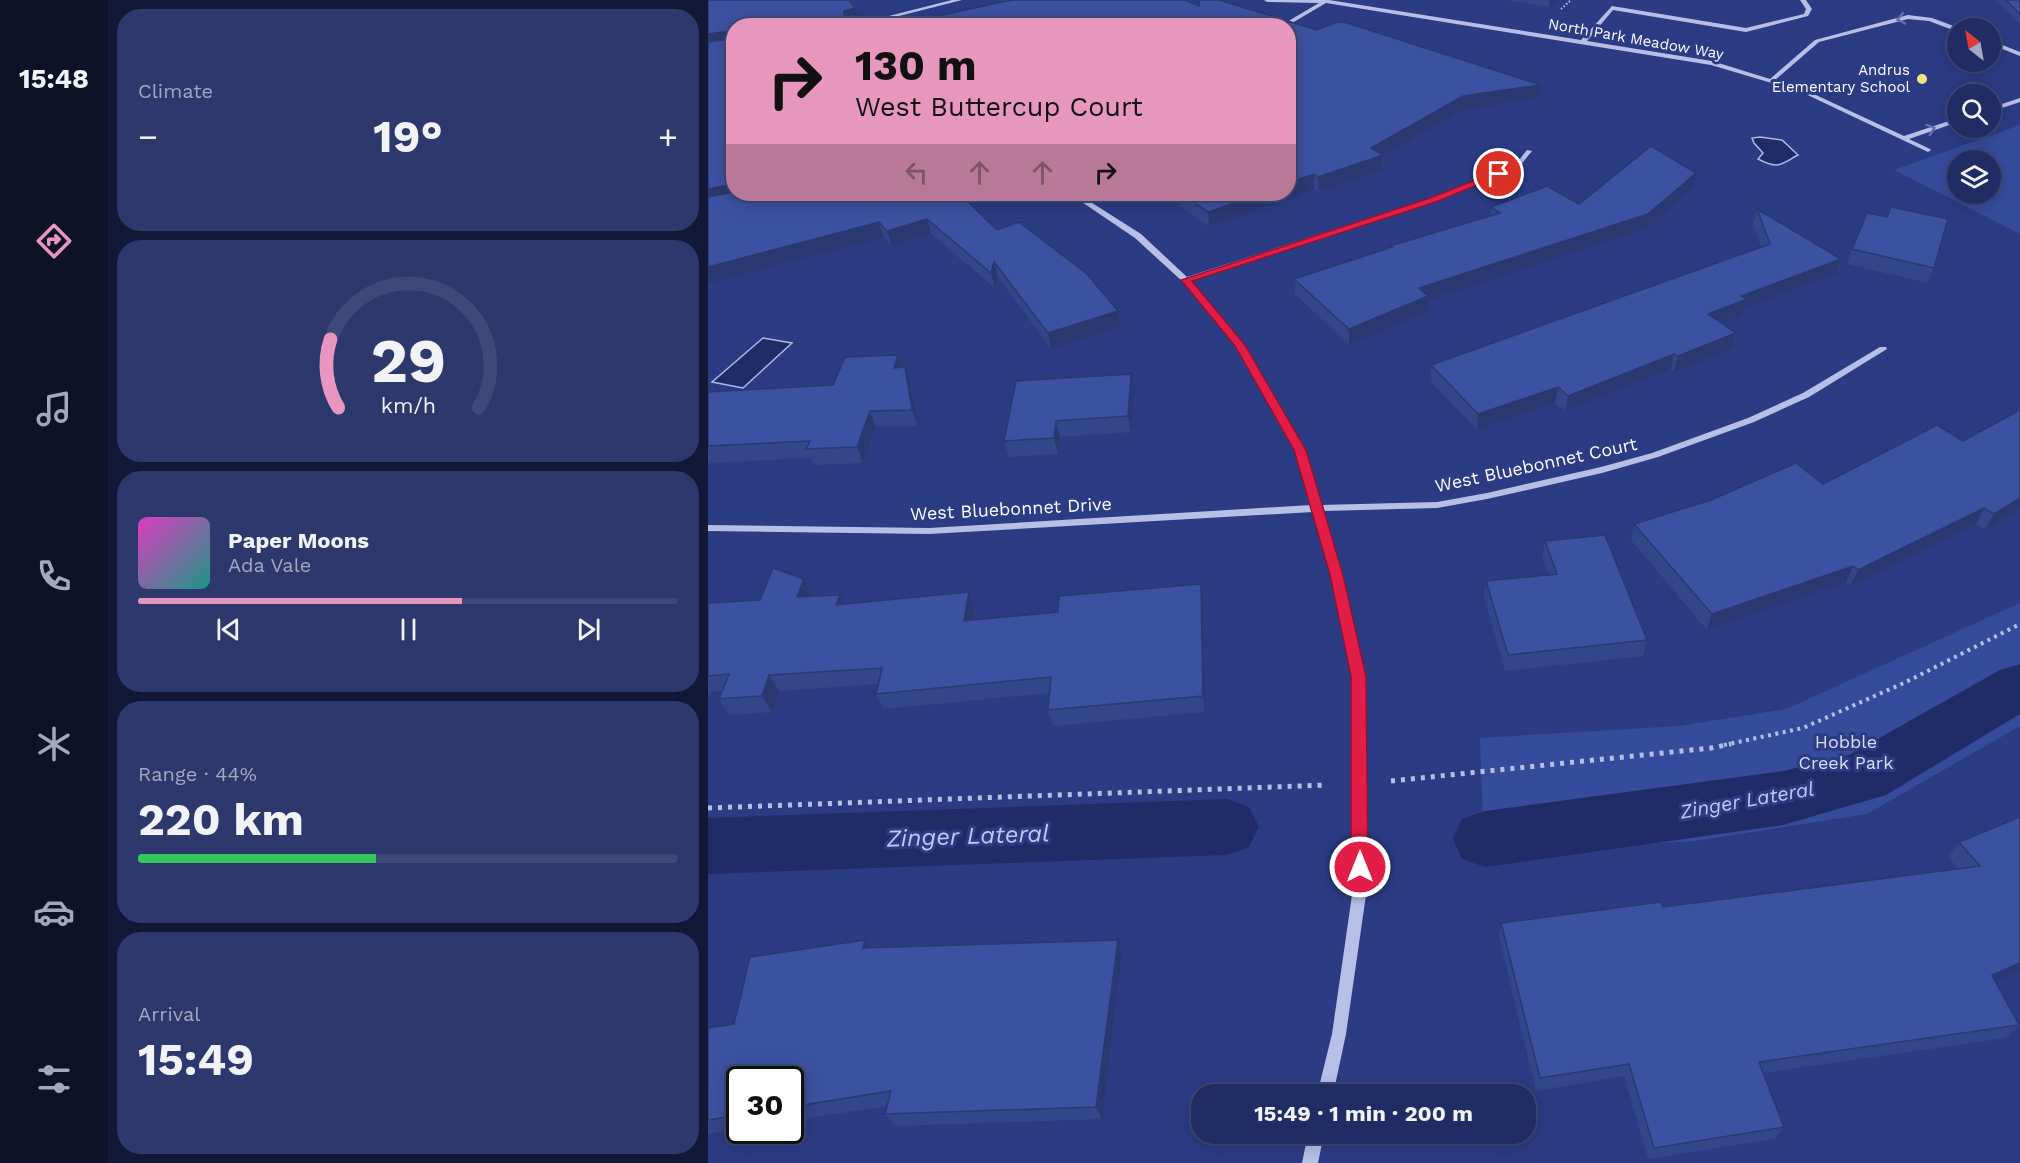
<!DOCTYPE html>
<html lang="en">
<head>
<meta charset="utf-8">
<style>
	body { margin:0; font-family:"Work Sans",sans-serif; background:#2d396d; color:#f1f3f6; height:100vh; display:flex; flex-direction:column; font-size:22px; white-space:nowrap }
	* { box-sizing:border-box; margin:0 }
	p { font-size:20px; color:#a2a8bf }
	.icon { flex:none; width:33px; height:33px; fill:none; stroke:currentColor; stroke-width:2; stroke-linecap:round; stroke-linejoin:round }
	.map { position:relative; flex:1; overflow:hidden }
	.side { display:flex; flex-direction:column; gap:9px; padding:9px; background:#121937; width:600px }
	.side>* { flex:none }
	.banner { position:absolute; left:18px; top:18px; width:570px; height:183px; border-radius:24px; box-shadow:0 3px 15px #0003,0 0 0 2px #3d4978; background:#e797bd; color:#111; overflow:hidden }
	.needle { width:39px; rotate:329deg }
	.tools { position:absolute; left:1239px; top:18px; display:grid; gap:12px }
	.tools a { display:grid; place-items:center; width:54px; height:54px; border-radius:50%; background:#202d64; box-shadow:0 3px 15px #0003,0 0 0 2px #3d4978; font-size:30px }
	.speed { position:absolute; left:18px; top:1066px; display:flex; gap:12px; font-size:30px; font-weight:700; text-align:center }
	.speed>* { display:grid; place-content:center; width:78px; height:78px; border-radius:50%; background:#202d64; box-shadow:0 3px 15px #0003,0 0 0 2px #3d4978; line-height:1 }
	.speed .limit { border:3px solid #111; border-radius:9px; background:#fff; color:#111 }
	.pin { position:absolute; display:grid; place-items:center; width:51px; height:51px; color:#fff; margin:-26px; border:3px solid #fff; border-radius:50%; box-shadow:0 2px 6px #0007 }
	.me { position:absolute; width:66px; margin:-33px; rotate:0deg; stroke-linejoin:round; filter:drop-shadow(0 0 4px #0008) }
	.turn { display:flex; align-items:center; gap:21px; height:126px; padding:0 30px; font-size:27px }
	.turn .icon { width:78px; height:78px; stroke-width:2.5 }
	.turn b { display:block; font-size:42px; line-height:51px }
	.lanes { display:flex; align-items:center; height:57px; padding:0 30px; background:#0003; justify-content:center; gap:30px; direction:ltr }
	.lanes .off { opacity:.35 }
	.big { font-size:45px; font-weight:700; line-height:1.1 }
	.side .card { flex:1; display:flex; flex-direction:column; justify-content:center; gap:9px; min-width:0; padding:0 21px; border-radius:24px; background:#2d396d }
	.side .dial { align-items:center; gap:0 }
	.dial svg { height:156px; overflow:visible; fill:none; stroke:#3d4978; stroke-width:7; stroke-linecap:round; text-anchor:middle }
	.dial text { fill:#f1f3f6; stroke:none }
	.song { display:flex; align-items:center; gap:18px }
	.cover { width:72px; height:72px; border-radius:9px; background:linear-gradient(135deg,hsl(310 70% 55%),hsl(170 70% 35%)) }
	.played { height:6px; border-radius:3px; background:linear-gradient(90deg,#e797bd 60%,#3d4978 60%) }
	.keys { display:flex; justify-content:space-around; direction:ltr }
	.heat { display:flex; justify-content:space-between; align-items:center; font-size:33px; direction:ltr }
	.charge { height:9px; border-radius:4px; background:linear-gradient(90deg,#34c759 44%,#3d4978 0) }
	.trip { position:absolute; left:483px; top:1084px; width:345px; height:60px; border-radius:24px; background:#202d64; box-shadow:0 3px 15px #0003,0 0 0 2px #3d4978; font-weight:700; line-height:60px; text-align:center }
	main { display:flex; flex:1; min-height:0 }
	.dock { display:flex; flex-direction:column; width:108px; justify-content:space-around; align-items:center; background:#0d1228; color:#a2a8bf }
	.dock .icon { width:42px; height:42px }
	.dock .current { color:#e797bd }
	.dock b { font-size:27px; color:#f1f3f6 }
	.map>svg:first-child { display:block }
	.green { fill:#364b9c; fill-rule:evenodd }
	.water { fill:#1f2c67; stroke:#abb9e7; stroke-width:1.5 }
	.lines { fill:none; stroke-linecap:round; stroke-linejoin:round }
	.canal { fill:#1f2c67; fill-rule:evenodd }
	.path-far2 { stroke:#b6c0e7; stroke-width:2; stroke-dasharray:1.5 2; stroke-linecap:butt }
	.path-far1 { stroke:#b6c0e7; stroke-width:4; stroke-dasharray:3 4.5; stroke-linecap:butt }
	.path { stroke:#b6c0e7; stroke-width:5; stroke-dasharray:4 6; stroke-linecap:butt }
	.minor { fill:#b6c0e7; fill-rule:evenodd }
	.wall { fill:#34468a }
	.shaded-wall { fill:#2a3971 }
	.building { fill:#3c51a1; stroke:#2a3971; stroke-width:1.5 }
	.oneway { stroke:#6371ac }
	.route { fill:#e11d48; stroke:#92132f; stroke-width:1.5 }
	.poi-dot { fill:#ede87e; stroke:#2b3c85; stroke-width:2 }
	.labels { text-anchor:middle; stroke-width:6; stroke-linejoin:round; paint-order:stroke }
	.far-street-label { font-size:15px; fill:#fff; stroke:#2b3c85 }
	.far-poi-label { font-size:15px; fill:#fff; stroke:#2b3c85; text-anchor:end }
	.street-label { font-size:18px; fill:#fff; stroke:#2b3c85 }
	.park-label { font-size:18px; fill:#d9dff6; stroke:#2b3c85 }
	.water-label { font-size:20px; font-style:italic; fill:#c2cbee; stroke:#2b3c85 }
	.near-water-label { font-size:24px; font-style:italic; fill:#c2cbee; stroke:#2b3c85 }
</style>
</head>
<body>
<main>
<nav class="dock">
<b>15:48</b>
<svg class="icon current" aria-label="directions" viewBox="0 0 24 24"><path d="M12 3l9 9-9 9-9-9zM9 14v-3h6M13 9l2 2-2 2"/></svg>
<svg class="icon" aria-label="music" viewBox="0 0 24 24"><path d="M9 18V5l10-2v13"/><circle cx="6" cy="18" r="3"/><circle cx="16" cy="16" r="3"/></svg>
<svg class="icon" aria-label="phone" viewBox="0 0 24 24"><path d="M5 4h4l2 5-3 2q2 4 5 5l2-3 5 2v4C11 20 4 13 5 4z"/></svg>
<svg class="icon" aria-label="climate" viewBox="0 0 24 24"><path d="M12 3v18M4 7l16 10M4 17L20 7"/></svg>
<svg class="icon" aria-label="car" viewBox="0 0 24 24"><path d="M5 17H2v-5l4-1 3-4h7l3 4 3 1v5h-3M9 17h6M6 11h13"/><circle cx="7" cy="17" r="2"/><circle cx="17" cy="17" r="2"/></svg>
<svg class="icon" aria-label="filters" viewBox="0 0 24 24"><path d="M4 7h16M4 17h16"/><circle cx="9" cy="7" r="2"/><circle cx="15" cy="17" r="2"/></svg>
</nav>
<section class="side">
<div class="card"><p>Climate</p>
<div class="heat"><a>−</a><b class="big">19°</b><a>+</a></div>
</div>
<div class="card dial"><svg viewBox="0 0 100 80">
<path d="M14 69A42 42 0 1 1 86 69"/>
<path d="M14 69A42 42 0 0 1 10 34" stroke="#e797bd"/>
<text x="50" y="56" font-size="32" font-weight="700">29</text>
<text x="50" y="72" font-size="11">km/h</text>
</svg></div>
<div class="card">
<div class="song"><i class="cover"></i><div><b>Paper Moons</b><p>Ada Vale</p></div></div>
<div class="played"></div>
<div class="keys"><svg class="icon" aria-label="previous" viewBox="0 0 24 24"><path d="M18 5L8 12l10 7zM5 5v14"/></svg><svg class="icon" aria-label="pause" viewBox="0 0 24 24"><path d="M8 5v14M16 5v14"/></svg><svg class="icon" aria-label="next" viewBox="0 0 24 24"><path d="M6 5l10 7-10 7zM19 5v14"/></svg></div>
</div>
<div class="card"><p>Range · 44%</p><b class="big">220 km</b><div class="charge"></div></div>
<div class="card"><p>Arrival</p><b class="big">15:49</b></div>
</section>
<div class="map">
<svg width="1312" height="1163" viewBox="0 0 1312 1163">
	<rect width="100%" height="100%" fill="#2b3c85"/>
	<!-- green -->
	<g class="green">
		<path d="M1312,125V234L1186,170ZM1250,160H1282V194H1250Z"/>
		<polygon points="1312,603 1312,726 1159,814 987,841 776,853 772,738 971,726 1078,709"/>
	</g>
	<!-- water -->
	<g class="water">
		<path d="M1052,137L1074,140L1090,155C1073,164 1071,170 1050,159L1055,153L1046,143L1044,138Z"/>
		<polygon points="55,338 84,343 35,388 4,382"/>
	</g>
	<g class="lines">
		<!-- canal -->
		<g class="canal">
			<polygon points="1312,664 1312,714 1178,795 1075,825 777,867 754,859 745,839 754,819 777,811 1075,771 1141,755 1292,670"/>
			<polygon points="519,799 541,807 551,827 541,847 519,855 0,874 0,818"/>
		</g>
		<!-- path-far2 -->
		<polyline class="path-far2" points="853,9 863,0"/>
		<!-- path-far1 -->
		<polyline class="path-far1" points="1016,745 1095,728 1198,682 1312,624"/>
		<!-- path -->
		<g class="path">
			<polyline points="683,781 1003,748 1023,744"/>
			<polyline points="0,808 619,785"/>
		</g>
		<!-- minor -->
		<g class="minor">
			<polygon points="244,0 254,0 152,26 141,26"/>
			<polygon points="556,0 621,0 873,40 904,6 1038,28 1096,14 1098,9 1092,0 1098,0 1104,9 1100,16 1038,32 905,10 879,41 1004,61 1062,79 1107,40 1200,15 1224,18 1251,28 1250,28 1250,32 1221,21 1200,19 1111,42 1067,80 1095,89 1196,136 1250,118 1250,122 1201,139 1222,149 1223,150 1220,152 1091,91 1003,65 618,3 579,26 572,26 611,3 559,2"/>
			<polygon points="1282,40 1312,52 1312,56 1282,44"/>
			<polygon points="1312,98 1312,102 1282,112 1282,108"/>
			<polygon points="819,150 824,151 811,167 757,190 483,281 536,345 597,450 613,505 729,502 779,493 893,467 944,453 1040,418 1095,393 1172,347 1178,347 1179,349 1101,397 1046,422 950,457 894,473 779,499 729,508 615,511 633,575 656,676 659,888 638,1034 625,1095 609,1095 624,1034 645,888 644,676 623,575 605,512 221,534 0,531 0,525 221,528 603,505 587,450 528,346 475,282 427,238 362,194 370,194 433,234 479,277 753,188 807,165"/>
			<polygon points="600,1134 616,1134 610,1163 594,1163"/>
		</g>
	</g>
	<!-- wall -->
	<g class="wall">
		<polygon points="0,0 147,8 149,15 26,194 252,194 289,230 410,311 413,327 343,349 290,277 287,288 223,234 184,246 176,237 0,284"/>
		<polygon points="294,0 477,0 491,6 609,30 833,85 831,98 754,110 675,155 675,170 611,192 606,189 501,227 457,194 580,194"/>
		<polygon points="798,0 849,0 841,7"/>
		<polygon points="1289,0 1312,0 1312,23"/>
		<polygon points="985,187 938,229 720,300 720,311 641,345 587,294 586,279 682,248 682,246 783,216 783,207 871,204"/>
		<polygon points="1049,209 1133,259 1128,274 1036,308 1034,315 1013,323 1028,333 1024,349 966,372 963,369 857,411 847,403 769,430 722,381 723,365 1053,247 1045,224"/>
		<polygon points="1179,217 1226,268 1220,283 1139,264 1144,249"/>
		<polygon points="190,355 202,383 210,426 168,427 155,463 106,465 102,458 0,463 0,392 125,385"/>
		<polygon points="423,374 426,390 423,432 352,437 350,454 301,457 296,441"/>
		<polygon points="1312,410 1312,509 1277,530 1268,524 1142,586 1138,582 999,630 923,540 926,524 1115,484 1255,441"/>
		<polygon points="837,541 939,640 935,656 797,671 776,597 778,581 841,575 834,557"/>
		<polygon points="96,579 104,595 103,597 136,604 261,592 267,609 265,620 495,601 497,712 345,726 340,710 341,693 176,709 168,694 170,684 71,691 64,712 21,715 11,699 14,691 0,692 0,603 52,600"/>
		<polygon points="1312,817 1312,971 1288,982 1311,1025 1298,1038 1055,1073 1076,1127 1067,1139 940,1159 916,1076 828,1091 791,937 793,923 955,907 1251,869 1240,857 1251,842"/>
		<polygon points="157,940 162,948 414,954 394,1119 188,1126 177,1114 179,1106 82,1121 82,1080 32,1080 32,1129 0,1134 0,1028 26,1024"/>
	</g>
	<!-- shaded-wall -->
	<g class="shaded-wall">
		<polygon points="842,0 849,0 841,7"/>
		<polygon points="147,8 151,21 136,15 136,11"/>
		<polygon points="21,31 26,44 0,48 0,34"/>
		<polygon points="833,85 831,98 754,110 674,156 675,170 611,192 610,177 755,96"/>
		<polygon points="988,173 985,187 938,229 720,300 720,311 641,345 641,329 711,288"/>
		<polygon points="606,174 606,189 501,227 500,212 552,194 580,194 580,183"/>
		<polygon points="26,184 26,194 0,205 0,189"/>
		<polygon points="219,219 223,234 184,246 179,231"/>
		<polygon points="171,222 176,237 0,284 0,267"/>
		<polygon points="1133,259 1128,274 1036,308 1034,315 996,330 1000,314 1033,296"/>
		<polygon points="286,262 290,277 287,288 283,273"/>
		<polygon points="410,311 413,327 343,349 340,333"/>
		<polygon points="1028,333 1024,349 966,372 970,356"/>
		<polygon points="966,354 963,369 857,411 860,396"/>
		<polygon points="190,355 196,371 186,368"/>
		<polygon points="197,367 202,383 210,426 204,410"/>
		<polygon points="423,374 426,390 423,432 420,416"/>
		<polygon points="850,387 847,403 769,430 770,414"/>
		<polygon points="162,411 168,427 155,463 149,447"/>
		<polygon points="348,421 352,437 350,454 346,438"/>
		<polygon points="1312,498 1312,509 1277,530 1286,514"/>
		<polygon points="1276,508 1268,524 1142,586 1150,570"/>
		<polygon points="1145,566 1138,582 999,630 1004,614"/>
		<polygon points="96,579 104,595 98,613 89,597"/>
		<polygon points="493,584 495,601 497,712 495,696"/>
		<polygon points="261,592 267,609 262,637 256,621"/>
		<polygon points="132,595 140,611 128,605"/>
		<polygon points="61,675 71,691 64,712 54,696"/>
		<polygon points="157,940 166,954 155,948"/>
		<polygon points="410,940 414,954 394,1119 388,1107"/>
		<polygon points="1312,963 1312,971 1272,989 1284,975"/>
	</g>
	<!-- building -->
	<g class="building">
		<polygon points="0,0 141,0 147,8 136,11 136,15 152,15 161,26 26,26 26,184 0,189 0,42 21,39 23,33 21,31 0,34"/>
		<polygon points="304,0 477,0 491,6 492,0 511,0 609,30 629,22 636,22 833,85 755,96 663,148 675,155 610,177 606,174 580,183 580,26 183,26"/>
		<polygon points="1298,0 1312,0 1312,14"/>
		<polygon points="943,146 988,173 940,214 711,288 720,296 641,329 586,279 684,247 682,246 792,213 783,207 839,186 871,204"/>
		<polygon points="26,192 26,194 252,194 289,230 311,222 379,274 410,311 340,333 286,262 283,273 219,219 179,231 171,222 0,267 0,197"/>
		<polygon points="475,194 552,194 500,212"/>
		<polygon points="1183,207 1240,219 1226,268 1144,249 1159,213 1179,217"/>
		<polygon points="1049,209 1133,259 1033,296 1039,299 1000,314 1028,333 970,356 966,354 860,396 850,387 770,414 723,365 1062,244"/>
		<polygon points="190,355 186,368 197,367 204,410 162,411 149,447 98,449 102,441 0,446 0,392 125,385 137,357"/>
		<polygon points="423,374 420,416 348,421 346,438 296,441 308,381"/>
		<polygon points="1312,410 1312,498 1286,514 1276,508 1150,570 1145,566 1004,614 926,524 1003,500 1088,463 1115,484 1229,425 1255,441"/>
		<polygon points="897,535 939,640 800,655 778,581 849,574 837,541"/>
		<polygon points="65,568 96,579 89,597 132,595 128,605 261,592 256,621 350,612 351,596 493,584 495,696 340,710 343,677 168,694 174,668 61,675 54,696 11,699 21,674 0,676 0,603 52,600"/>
		<polygon points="1312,817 1312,963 1284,975 1311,1025 1051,1062 1076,1127 946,1148 921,1064 832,1078 793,923 953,902 955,907 1272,866 1251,842"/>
		<polygon points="157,940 155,948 410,940 388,1107 177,1114 183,1091 82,1107 82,1080 32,1080 32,1115 0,1120 0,1028 26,1024 42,957"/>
	</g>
	<!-- one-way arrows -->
	<defs><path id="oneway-chevron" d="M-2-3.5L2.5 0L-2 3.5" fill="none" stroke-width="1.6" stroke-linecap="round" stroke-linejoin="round" transform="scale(1.5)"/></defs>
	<g class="oneway">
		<use href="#oneway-chevron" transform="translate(1193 19) rotate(168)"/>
		<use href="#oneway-chevron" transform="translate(1223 129) rotate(-18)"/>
	</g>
	<!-- route -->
	<polygon class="route" points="788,172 796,174 728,202 484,281 537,345 598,450 635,575 658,676 660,867 658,873 652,875 646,873 643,867 643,676 622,575 586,450 527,346 473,280 722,198"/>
	<!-- markers -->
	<circle class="poi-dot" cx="1214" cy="79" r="6"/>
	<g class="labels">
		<!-- far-street labels -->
		<g class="far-street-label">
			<text transform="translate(928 39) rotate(10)" y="5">North Park Meadow Way</text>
		</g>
		<!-- far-poi labels -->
		<g class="far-poi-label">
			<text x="1202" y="75">Andrus<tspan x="1202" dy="17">Elementary School</tspan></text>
		</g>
		<!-- street labels -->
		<g class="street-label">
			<text transform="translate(828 465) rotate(-12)" y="6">West Bluebonnet Court</text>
			<text transform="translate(303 509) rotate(-3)" y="6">West Bluebonnet Drive</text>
		</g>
		<!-- park labels -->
		<g class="park-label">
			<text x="1138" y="748">Hobble<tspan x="1138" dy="21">Creek Park</tspan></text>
		</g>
		<!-- water labels -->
		<g class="water-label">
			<text transform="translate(1039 800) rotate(-10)" y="7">Zinger Lateral</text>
		</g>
		<!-- near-water labels -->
		<g class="near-water-label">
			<text transform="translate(260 836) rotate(-2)" y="8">Zinger Lateral</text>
		</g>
	</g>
</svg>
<div class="tools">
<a><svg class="needle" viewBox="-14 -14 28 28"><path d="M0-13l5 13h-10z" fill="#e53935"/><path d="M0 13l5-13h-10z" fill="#a2a8bf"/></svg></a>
<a><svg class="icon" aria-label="search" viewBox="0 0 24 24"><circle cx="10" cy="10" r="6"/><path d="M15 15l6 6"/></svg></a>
<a><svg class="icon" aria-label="layers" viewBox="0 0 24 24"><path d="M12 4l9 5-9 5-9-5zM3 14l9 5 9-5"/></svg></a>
</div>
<div class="speed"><div class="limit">30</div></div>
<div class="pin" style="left:791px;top:174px;background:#d93025"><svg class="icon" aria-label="arrive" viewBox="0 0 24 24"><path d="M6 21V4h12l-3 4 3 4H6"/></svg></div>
<svg class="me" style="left:652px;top:867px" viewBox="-20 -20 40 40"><circle r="17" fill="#e11d48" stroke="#fff" stroke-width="3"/><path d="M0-11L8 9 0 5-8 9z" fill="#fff"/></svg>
<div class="trip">15:49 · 1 min · 200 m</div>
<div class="banner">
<div class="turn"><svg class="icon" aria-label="right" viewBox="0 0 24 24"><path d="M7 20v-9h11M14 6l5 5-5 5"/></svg><div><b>130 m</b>West Buttercup Court</div></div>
<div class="lanes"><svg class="icon off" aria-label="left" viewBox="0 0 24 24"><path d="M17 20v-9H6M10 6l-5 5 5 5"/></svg><svg class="icon off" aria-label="ahead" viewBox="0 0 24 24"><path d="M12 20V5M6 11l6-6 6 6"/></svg><svg class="icon off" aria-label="ahead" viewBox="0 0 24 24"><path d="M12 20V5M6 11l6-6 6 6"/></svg><svg class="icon" aria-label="right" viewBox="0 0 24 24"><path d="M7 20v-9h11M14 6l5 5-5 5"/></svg></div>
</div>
</div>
</main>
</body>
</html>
